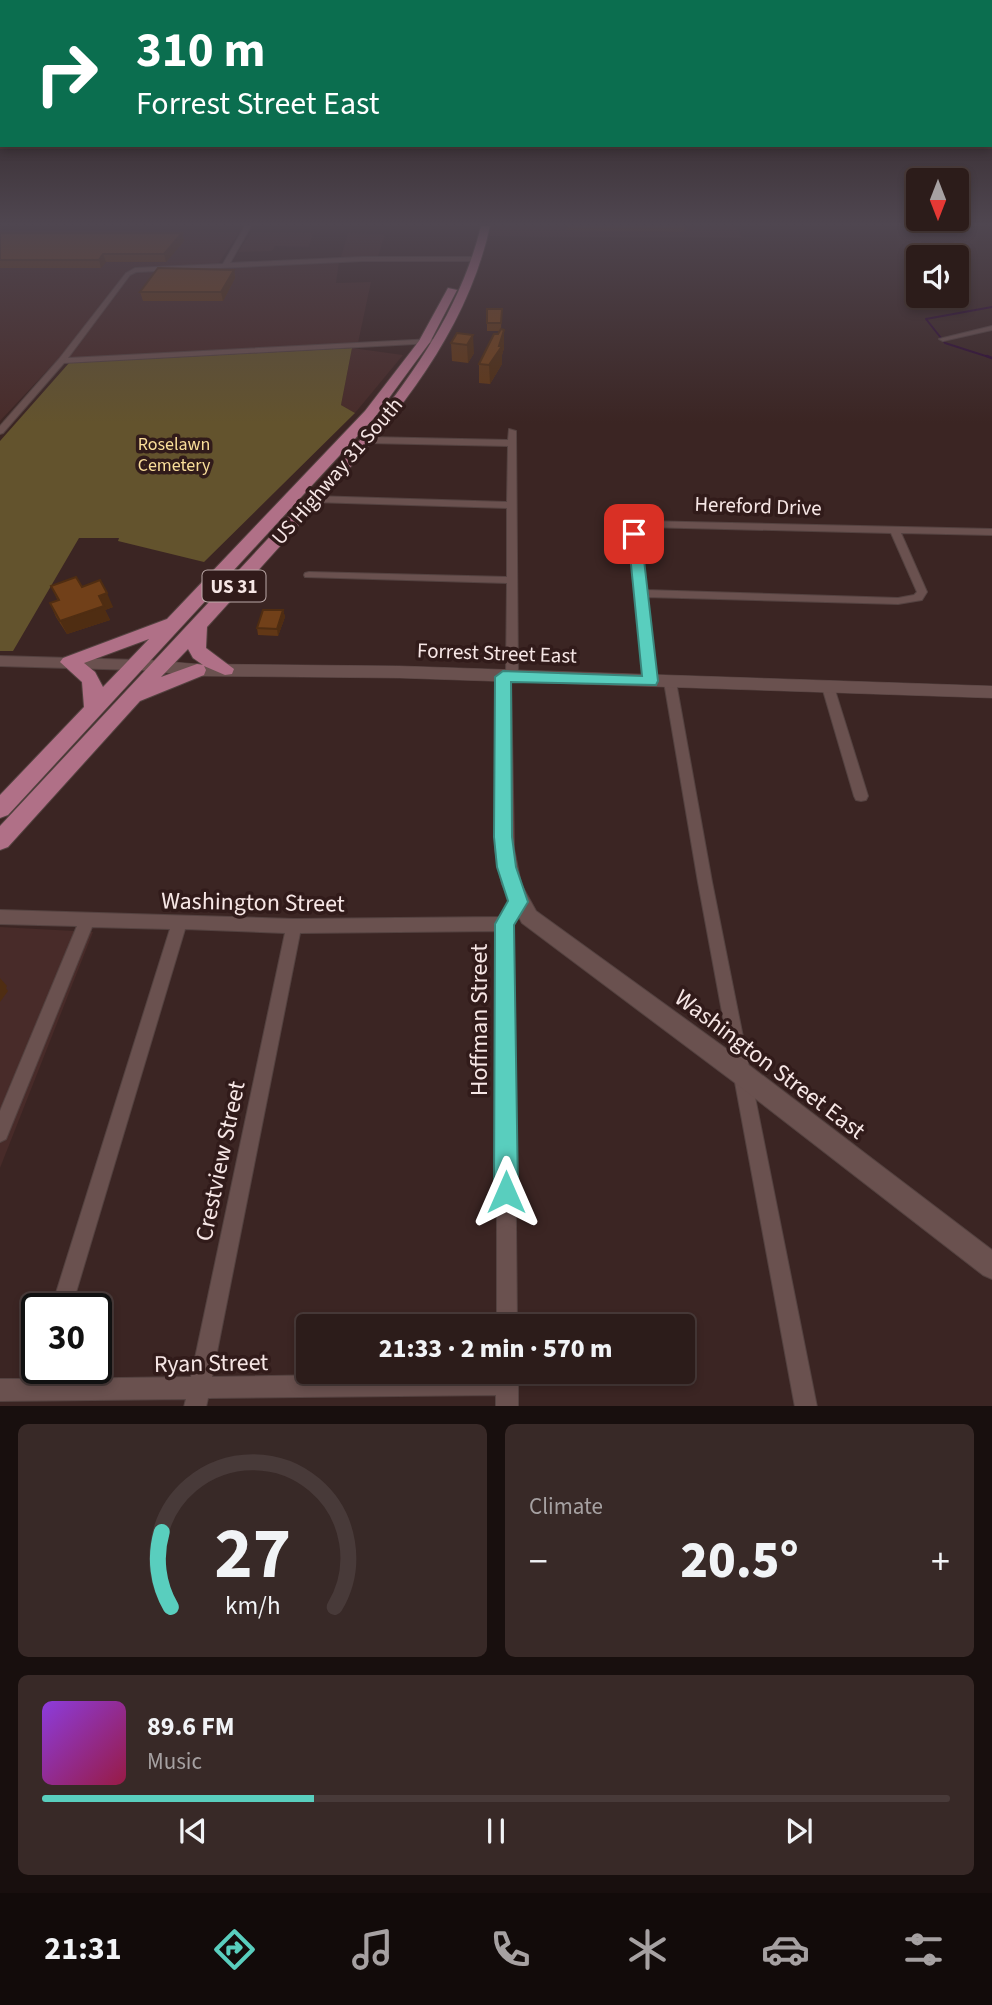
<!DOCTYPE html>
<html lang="en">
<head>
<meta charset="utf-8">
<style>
	body { margin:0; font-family:"Source Sans 3",sans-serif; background:#382927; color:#f1f3f6; height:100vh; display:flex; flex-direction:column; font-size:26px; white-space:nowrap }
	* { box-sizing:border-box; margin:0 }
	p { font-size:23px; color:#a6a1a2 }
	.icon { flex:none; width:38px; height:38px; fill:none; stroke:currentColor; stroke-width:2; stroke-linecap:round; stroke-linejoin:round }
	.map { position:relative; height:1406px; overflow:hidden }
	.drawer { display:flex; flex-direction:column; gap:18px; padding:18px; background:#180f0e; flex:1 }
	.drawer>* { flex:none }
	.top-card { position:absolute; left:0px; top:0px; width:992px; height:147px; box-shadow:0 4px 10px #0003,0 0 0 2px #483a39; background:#0b6e4f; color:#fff; overflow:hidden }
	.needle { width:46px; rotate:180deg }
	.fabs { position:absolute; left:906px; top:168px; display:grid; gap:14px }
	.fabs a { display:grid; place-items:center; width:63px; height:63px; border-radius:7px; background:#2c1c1a; box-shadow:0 4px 10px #0003,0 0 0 2px #483a39; font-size:35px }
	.speed { position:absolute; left:21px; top:1293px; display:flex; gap:14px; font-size:35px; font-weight:700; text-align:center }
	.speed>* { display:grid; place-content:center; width:91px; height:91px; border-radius:50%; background:#2c1c1a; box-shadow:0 4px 10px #0003,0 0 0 2px #483a39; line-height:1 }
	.speed .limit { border:4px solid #111; border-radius:10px; background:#fff; color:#111 }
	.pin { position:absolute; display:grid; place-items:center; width:60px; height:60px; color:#fff; margin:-30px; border-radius:14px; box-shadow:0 4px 10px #0006 }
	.me { position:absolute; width:77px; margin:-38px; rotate:0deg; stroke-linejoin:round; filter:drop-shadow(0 0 5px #0008) }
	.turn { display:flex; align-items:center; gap:24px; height:147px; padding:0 21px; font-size:32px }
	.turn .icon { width:91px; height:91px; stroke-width:2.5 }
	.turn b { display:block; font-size:49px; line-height:60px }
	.big { font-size:52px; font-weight:800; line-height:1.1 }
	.drawer .tile { flex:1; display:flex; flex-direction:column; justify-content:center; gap:10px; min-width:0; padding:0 24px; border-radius:10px; background:#382927 }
	.drawer .dial { align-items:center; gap:0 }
	.dial svg { height:182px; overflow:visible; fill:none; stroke:#483a39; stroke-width:7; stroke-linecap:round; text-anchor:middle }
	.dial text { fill:#f1f3f6; stroke:none }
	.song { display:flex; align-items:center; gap:21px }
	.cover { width:84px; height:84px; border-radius:10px; background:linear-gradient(135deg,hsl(270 70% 55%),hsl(340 70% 35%)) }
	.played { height:7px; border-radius:4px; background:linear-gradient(90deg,#59cebe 30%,#483a39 30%) }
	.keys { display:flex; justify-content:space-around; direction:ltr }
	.heat { display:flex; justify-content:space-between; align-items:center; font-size:38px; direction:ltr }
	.drawer .tiles { flex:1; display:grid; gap:18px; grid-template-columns:1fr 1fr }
	.tile:last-child { grid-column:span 2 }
	.trip { position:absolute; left:296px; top:1314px; width:399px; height:70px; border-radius:7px; background:#2c1c1a; box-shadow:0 4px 10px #0003,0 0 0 2px #483a39; font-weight:800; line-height:70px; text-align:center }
	.menu { display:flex; height:112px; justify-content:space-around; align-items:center; background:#120b0a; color:#a6a1a2 }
	.menu .icon { width:49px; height:49px }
	.menu .on { color:#59cebe }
	.menu b { font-size:32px; color:#f1f3f6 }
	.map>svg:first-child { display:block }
	.built { fill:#482b29 }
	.green { fill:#63532d }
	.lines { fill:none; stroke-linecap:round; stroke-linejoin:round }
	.stream-far1 { stroke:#2d0933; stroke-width:2 }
	.stream { stroke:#2d0933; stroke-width:2.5 }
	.minor-casing { stroke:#544240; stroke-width:2 }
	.tertiary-casing { stroke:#544240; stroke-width:2 }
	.secondary-casing { stroke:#544240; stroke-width:1 }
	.primary-casing { stroke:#544240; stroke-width:2 }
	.minor { fill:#6a514f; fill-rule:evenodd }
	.tertiary { fill:#6a514f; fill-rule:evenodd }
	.secondary { fill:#6a514f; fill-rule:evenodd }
	.primary { fill:#b07087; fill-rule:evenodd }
	.wall { fill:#613716 }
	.shaded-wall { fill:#4f2d12 }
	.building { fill:#714019; stroke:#4f2d12; stroke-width:2 }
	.route { fill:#59cebe; stroke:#3a867c; stroke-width:2 }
	.labels { text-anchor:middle; stroke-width:7; stroke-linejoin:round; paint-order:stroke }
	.far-park-label { font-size:18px; fill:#fade9a; stroke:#311b1a }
	.shield { fill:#311b1a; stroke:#bba9a8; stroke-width:2 }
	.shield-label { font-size:19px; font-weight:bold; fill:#f6e6e5 }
	.street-label { font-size:21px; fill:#f6e6e5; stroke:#311b1a }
	.near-street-label { font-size:24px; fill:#f6e6e5; stroke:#311b1a }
</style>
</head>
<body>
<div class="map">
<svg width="992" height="1407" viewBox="0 0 992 1407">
	<rect width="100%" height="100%" fill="#3b2523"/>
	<!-- built -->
	<g class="built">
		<polygon points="491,226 736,226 742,238 490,236"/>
		<polygon points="0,230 239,232 217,266 339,262 336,283 371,282 358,343 58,359 0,421"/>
		<polygon points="252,232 313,233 309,247 275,246 272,251 238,252"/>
		<polygon points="348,233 385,234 378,257 341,257"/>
		<polygon points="352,348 403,355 355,413 341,405"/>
		<polygon points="0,927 93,932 0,1168"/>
	</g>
	<!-- green -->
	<polygon class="green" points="352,348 341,405 355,413 204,562 118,541 119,538 79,538 13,651 0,651 0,441 69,363"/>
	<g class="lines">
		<!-- stream-far1 -->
		<polyline class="stream-far1" points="992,307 926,319 945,343 992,358"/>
		<!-- stream -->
		<polyline class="stream" points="987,356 992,358"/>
		<!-- minor casing -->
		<g class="minor-casing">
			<g id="minor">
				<polygon points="245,226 251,226 230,263 362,257 478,257 481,259 478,261 362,261 136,272 130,275 68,358 433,339 437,341 433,343 64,363 3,433 0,434 0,426 59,359 126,273 135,268 223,264"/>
				<polygon points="992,326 992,330 943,341 939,339"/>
				<polygon points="509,429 516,431 518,676 516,679 512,680 506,676 507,583 305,577 304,575 305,573 309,572 507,577 507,508 313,502 308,499 313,496 507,502 508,446 368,443 364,440 368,437 508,440"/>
				<path d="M643,521L992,529V535L901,533L927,592L922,600L898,604L646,597L656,681L650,685L644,681L629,534L632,526ZM645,527L891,533L917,592L914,595L898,598L645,590L639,534L640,530Z"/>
				<polygon points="670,678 676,682 712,882 817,1407 795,1407 698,882 664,682"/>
				<polygon points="828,683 834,687 868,796 866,800 861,801 856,800 854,796 822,687"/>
				<polygon points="518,895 523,897 525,902 513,925 517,1326 497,1326 497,931 300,933 212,1377 518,1372 518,1407 496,1407 496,1395 208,1398 206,1407 184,1407 186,1399 0,1401 0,1379 29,1379 37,1360 37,1368 53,1368 50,1379 191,1377 285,933 185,929 71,1309 51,1309 170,929 92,927 6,1139 0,1142 0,1111 77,926 0,924 0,910 294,919 501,917 513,897"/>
			</g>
		</g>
		<!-- tertiary casing -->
		<g class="tertiary-casing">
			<g id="tertiary">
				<polygon points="0,656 137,660 145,665 137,670 0,666"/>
				<polygon points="503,671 511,676 514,849 521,884 536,911 750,1066 992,1250 992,1279 983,1275 734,1082 522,923 502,884 495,849 495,676"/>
			</g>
		</g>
		<!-- secondary casing -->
		<g class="secondary-casing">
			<polygon id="secondary" points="137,659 197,664 400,666 992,686 992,698 400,678 197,676 131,669 129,665"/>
		</g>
		<!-- primary casing -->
		<g class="primary-casing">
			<g id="primary">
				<path d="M481,226H490C466,335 394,419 321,500C283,543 245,585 207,627L206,648L234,669L232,674L225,675L204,666L206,670L204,675L140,701L8,847L0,850V826L363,437C415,372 461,308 481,226ZM188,649L193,658L203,665L197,664L161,677Z"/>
				<path d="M448,288L457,290L430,342L375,417L8,815L0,818V795L84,707L82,682L60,662L63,658L167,619L365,411L419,341ZM149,639L103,687L95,672L84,663Z"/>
			</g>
		</g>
		<!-- minor -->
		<use href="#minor" class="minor"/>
		<!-- tertiary -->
		<use href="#tertiary" class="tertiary"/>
		<!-- secondary -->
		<use href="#secondary" class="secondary"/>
		<!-- primary -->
		<use href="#primary" class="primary"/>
	</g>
	<!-- wall -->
	<g class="wall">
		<polygon points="567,226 685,226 684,232 568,230"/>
		<polygon points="0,233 182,233 184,241 166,262 106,262 101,268 0,268"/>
		<polygon points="234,270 235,278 223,301 143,301 140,292"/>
		<polygon points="487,309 502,309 501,329 504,330 504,348 502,355 502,364 490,384 479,383 479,364 499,331 487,331"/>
		<polygon points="457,333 474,353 468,363 452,361 451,343"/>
		<polygon points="51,586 82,587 113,607 105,610 110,620 67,634 56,617 50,603 58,601"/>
		<polygon points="283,610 285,617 278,636 258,635 257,628"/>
	</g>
	<!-- shaded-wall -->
	<g class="shaded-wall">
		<polygon points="182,233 184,241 166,262 164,254"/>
		<polygon points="103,254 106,262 101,268 99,260"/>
		<polygon points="234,270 235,278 223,301 221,292"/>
		<polygon points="504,330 504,348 502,355 502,364 490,384 489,365"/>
		<polygon points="473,335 474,353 468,363 467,345"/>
		<polygon points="107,593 113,607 105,610 110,620 67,634 60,621 99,596"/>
		<polygon points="283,610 285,617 278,636 277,629"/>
		<polygon points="0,978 7,986 6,988 8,991 0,1002"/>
	</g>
	<!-- building -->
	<g class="building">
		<polygon points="0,233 182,233 164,254 103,254 99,260 0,260"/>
		<polygon points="158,268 234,270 221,292 140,292"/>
		<polygon points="487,309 502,309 501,323 487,323"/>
		<polygon points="501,329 504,330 499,346 502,346 489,365 479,364 494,334 498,334"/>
		<polygon points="457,333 473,335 467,345 451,343"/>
		<polygon points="76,577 82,587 100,580 107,593 99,596 104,606 60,621 50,603 59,600 51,586"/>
		<polygon points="263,610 283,610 277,629 257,628"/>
	</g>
	<!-- sky -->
	<linearGradient id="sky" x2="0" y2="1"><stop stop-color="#201413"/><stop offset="0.53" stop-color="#4f4650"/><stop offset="1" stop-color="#4f4650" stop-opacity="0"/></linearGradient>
	<rect width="992" height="423" fill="url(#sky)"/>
	<!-- route -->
	<polygon class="route" points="634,530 641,534 658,681 656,685 511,682 512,837 516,867 528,902 514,925 518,1192 515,1201 506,1204 497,1201 494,1192 495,924 508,901 497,867 494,837 495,677 503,671 642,676 628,534"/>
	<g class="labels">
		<!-- far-park labels -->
		<g class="far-park-label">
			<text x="174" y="450">Roselawn<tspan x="174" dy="21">Cemetery</tspan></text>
		</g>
		<!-- shield labels -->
		<rect class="shield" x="202.5" y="570.5" width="63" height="31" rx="5"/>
		<g class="shield-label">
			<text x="234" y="593">US 31</text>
		</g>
		<!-- street labels -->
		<g class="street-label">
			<text transform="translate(337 471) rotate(-49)" y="7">US Highway 31 South</text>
			<text transform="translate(758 506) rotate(2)" y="7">Hereford Drive</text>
			<text transform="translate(497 653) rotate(2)" y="7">Forrest Street East</text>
		</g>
		<!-- near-street labels -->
		<g class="near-street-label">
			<text transform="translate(253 902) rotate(1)" y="8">Washington Street</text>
			<text transform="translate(479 1020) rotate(-90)" y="8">Hoffman Street</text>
			<text transform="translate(770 1064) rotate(37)" y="8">Washington Street East</text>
			<text transform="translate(220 1161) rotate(-78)" y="8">Crestview Street</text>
			<text transform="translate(211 1363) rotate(-1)" y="8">Ryan Street</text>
		</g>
	</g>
</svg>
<div class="fabs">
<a><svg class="needle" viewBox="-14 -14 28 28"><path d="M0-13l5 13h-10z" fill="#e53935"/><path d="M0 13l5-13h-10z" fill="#a6a1a2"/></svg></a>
<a><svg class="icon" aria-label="sound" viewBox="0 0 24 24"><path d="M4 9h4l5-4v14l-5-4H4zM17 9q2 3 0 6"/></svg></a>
</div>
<div class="speed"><div class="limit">30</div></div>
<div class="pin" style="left:634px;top:534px;background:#d93025"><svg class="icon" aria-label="arrive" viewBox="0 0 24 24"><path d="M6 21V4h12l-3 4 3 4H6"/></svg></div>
<svg class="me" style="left:506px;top:1192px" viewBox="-20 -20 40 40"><path d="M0-17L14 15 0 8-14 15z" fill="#59cebe" stroke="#fff" stroke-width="4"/></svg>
<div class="trip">21:33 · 2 min · 570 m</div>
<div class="top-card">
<div class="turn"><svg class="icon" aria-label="right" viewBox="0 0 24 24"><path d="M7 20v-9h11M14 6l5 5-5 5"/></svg><div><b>310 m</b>Forrest Street East</div></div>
</div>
</div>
<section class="drawer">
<div class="tiles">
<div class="tile dial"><svg viewBox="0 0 100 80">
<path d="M14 69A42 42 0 1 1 86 69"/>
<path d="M14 69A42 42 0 0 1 10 36" stroke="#59cebe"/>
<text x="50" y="56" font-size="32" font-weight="700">27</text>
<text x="50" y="72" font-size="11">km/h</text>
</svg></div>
<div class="tile"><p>Climate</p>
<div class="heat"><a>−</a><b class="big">20.5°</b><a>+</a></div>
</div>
<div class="tile">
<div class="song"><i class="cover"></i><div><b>89.6 FM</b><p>Music</p></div></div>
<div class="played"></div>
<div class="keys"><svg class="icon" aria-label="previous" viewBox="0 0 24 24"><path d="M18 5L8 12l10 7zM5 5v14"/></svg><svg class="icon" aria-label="pause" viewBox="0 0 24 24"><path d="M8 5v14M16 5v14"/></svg><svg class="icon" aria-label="next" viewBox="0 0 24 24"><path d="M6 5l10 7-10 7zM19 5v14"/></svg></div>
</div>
</div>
</section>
<nav class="menu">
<b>21:31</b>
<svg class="icon on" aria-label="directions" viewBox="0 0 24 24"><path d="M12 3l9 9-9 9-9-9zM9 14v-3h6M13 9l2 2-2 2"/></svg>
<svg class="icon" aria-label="music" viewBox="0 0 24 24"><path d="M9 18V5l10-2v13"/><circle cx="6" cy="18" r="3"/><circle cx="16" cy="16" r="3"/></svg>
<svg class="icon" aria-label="phone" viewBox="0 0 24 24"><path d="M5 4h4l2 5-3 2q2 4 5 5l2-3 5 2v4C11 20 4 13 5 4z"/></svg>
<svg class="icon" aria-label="climate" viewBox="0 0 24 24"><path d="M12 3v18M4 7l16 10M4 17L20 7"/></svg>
<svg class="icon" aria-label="car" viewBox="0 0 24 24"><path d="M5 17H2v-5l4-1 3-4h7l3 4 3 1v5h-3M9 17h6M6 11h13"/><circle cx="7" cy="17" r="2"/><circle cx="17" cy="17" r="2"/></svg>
<svg class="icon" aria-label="filters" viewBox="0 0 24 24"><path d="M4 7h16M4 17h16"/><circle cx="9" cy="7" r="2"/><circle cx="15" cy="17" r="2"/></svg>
</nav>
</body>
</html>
